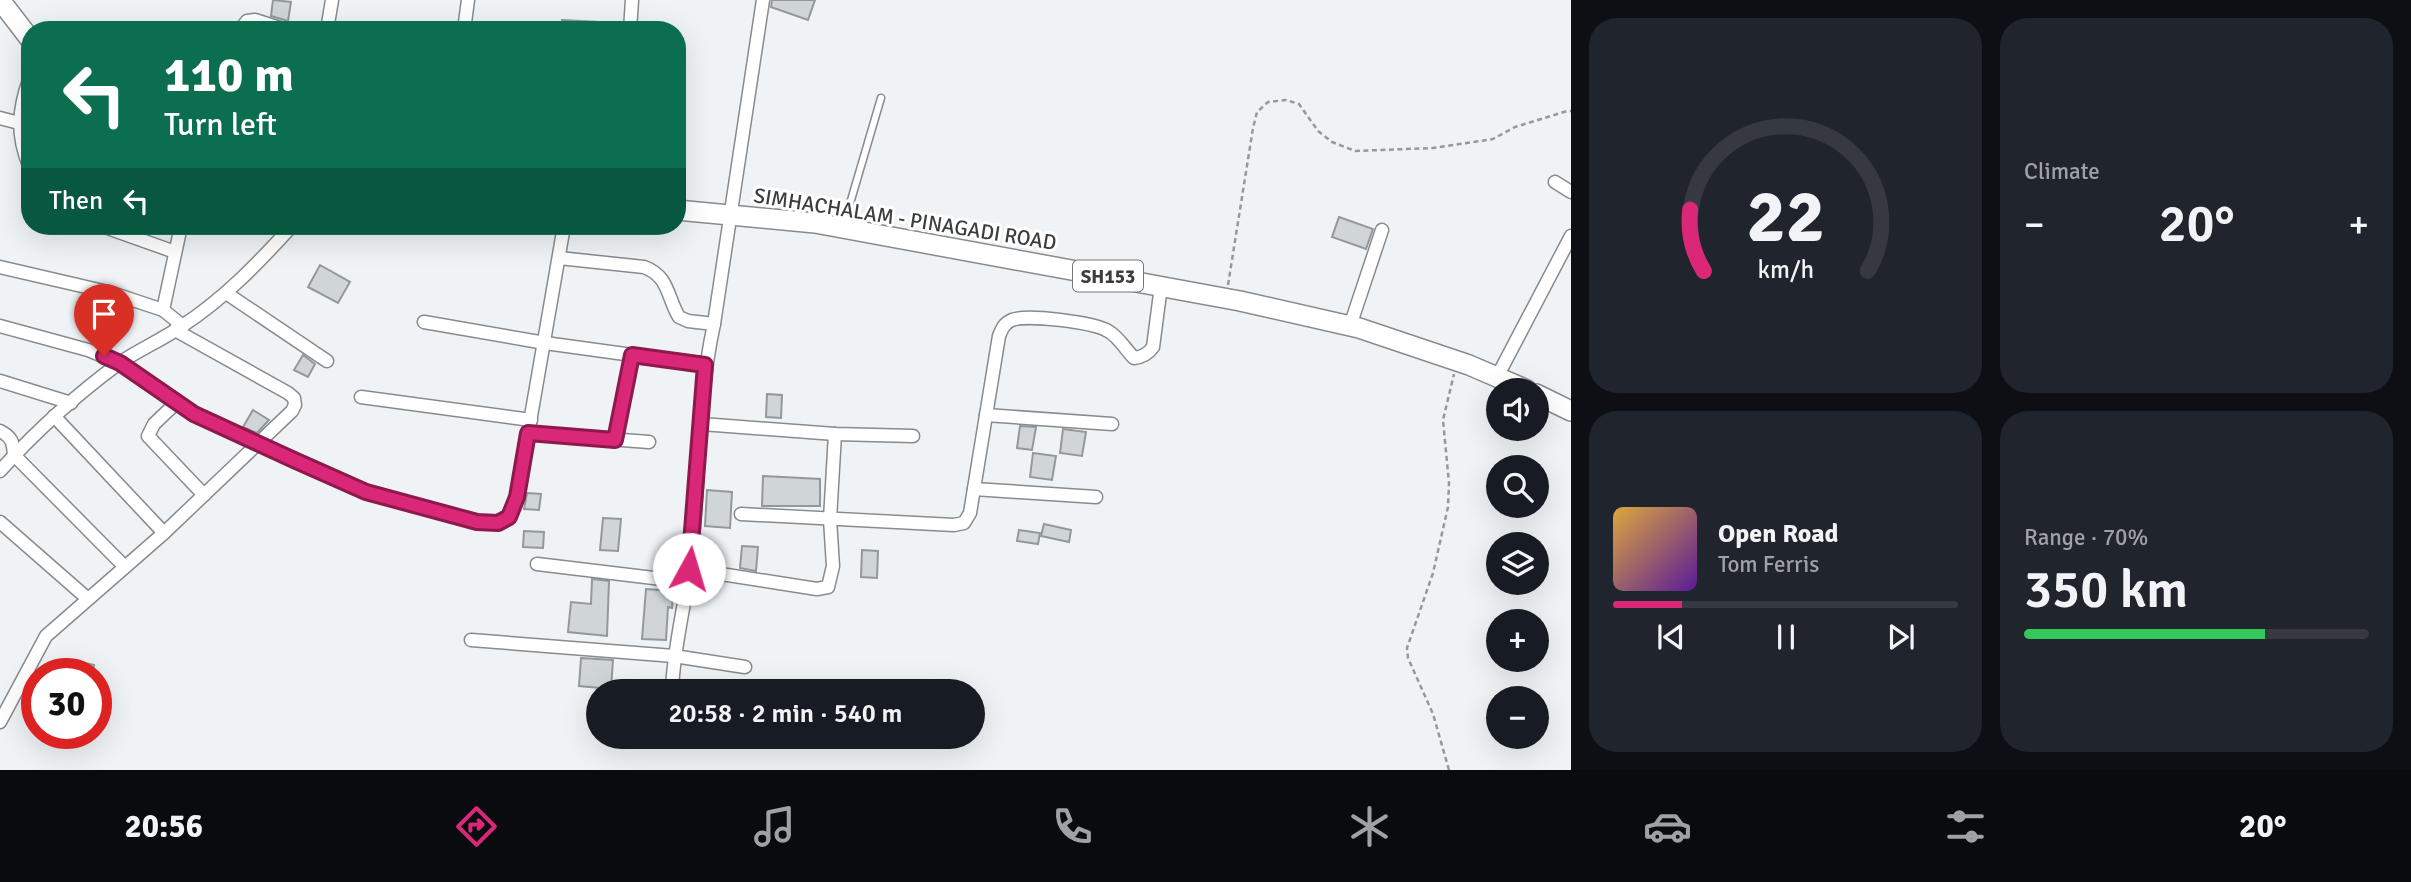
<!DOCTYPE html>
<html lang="en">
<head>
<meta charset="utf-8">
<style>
	body { margin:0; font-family:Signika,sans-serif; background:#20242c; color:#f1f3f6; height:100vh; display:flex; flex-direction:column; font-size:26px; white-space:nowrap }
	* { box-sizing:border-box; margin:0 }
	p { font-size:23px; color:#9ea1a6 }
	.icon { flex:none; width:38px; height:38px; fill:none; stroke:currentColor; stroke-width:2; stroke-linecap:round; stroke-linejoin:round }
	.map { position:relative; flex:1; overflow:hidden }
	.panel { display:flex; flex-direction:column; gap:18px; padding:18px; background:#0d0f14; width:840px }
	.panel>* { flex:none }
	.top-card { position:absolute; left:21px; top:21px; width:665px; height:214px; border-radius:28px; box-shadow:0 7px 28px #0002; background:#0b6e4f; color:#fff; overflow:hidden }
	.buttons { position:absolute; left:1486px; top:378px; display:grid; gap:14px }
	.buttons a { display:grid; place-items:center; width:63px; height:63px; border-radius:50%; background:#171b24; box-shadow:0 7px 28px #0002; font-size:35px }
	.speed { position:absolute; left:21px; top:658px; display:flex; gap:14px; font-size:35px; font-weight:700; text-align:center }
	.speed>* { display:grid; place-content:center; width:91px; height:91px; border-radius:50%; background:#171b24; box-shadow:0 7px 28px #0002; line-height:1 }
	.speed .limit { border:10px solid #d22; background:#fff; color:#111 }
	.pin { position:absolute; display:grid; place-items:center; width:60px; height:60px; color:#fff; margin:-72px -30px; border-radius:50% 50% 50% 0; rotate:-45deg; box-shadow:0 0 7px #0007 }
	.pin .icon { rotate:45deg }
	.me { position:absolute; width:77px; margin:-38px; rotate:6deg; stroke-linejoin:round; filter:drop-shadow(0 0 5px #0008) }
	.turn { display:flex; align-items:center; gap:24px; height:147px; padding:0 28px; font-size:32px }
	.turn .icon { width:91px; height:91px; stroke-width:2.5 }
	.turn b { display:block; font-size:49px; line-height:60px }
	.then { display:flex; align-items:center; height:66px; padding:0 28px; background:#0003; gap:14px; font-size:26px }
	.big { font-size:52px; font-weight:600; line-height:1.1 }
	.panel .tile { flex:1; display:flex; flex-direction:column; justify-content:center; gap:10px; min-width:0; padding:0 24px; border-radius:28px; background:#20242c }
	.panel .dial { align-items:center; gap:0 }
	.dial svg { height:182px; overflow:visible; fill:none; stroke:#363941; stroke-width:7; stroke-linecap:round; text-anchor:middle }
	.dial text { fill:#f1f3f6; stroke:none }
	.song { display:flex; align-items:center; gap:21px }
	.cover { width:84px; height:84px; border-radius:10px; background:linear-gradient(135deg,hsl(40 70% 55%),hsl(270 70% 35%)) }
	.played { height:7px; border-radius:4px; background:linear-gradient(90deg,#db2777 20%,#363941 20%) }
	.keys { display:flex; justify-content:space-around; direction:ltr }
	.heat { display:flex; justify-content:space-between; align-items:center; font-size:38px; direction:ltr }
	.charge { height:10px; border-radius:5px; background:linear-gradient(90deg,#34c759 70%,#363941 0) }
	.panel .tiles { flex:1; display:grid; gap:18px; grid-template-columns:repeat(2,1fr) }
	.trip { position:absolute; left:586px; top:679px; width:399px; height:70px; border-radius:35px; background:#171b24; box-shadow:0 7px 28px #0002; font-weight:600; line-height:70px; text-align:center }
	.tab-bar { display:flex; height:112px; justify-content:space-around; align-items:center; background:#090b0e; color:#9ea1a6 }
	.tab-bar .icon { width:49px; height:49px }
	.tab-bar .current { color:#db2777 }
	.tab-bar b { font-size:32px; color:#f1f3f6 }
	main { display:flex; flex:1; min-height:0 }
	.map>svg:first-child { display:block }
	.building { fill:#d0d6d7; stroke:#939899; stroke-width:2 }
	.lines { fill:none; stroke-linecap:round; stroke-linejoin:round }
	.lane-casing { stroke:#878b8e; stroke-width:9 }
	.street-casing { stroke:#878b8e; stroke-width:15 }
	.primary-casing { stroke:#878b8e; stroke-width:22 }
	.path { stroke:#96999b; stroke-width:2.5; stroke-dasharray:5 3.5; stroke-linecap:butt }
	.lane { stroke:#fff; stroke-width:6 }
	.street { stroke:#fff; stroke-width:12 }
	.primary { stroke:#fff; stroke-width:19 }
	.route-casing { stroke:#8e194d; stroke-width:18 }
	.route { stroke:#db2777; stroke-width:12 }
	.labels { text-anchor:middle; stroke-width:6; stroke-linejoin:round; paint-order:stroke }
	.shield { fill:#fff; stroke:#767778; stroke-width:2 }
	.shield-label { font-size:19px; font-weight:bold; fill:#3b3d3e }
	.street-label { font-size:21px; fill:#3b3d3e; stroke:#fff }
</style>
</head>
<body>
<main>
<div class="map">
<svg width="1571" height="770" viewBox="0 0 1571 770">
	<rect width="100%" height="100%" fill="#eff3f6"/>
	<!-- building -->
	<g class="building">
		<polygon points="273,0 291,2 288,21 271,16"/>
		<polygon points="772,0 815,0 808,20 771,7"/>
		<polygon points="562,20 599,22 599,30 562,30"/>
		<polygon points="1339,217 1373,229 1366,249 1332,237"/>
		<polygon points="320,265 350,282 338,303 308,287"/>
		<polygon points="303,355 315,364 308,377 294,370"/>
		<polygon points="767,394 782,395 781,418 766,417"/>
		<polygon points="253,410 269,420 257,433 243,427"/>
		<polygon points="1020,426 1036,427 1032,450 1017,448"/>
		<polygon points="1063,429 1086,432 1082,456 1060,453"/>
		<polygon points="1033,453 1056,456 1052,480 1030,477"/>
		<polygon points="763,476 820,479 820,506 762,506"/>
		<polygon points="707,490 732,492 730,528 705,526"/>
		<polygon points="527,493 541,494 539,510 524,509"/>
		<polygon points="603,518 621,519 618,551 600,550"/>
		<polygon points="1044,524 1071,530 1069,542 1041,536"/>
		<polygon points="1019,530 1040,533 1038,544 1017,541"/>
		<polygon points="524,531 544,532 543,548 523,547"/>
		<polygon points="742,546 758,547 756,571 740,568"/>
		<polygon points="862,550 878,551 877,578 861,577"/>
		<polygon points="592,579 609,581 607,636 568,632 571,602 591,604"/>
		<polygon points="646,589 673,591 672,608 668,607 666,640 642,639"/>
		<polygon points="581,658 613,660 611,689 579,686"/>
		<polygon points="77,661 94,665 92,674 74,674"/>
	</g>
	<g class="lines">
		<!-- lane casing -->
		<g class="lane-casing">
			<polyline id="lane" points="844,224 881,98"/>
		</g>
		<!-- street casing -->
		<g class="street-casing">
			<g id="street">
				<polyline points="240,30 247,21 255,20 286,30"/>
				<polyline points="327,30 332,0"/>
				<polyline points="464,30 468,0"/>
				<polyline points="630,30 632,0"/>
				<path d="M30,77C18,110 16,135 30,168"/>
				<polyline points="0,118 19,123"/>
				<polyline points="1555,182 1571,192"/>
				<polyline points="102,226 175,252"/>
				<path d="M559,258L644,267C669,276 667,297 679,317L688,321L714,324"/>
				<polyline points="0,267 112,293 163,310 183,326"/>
				<polyline points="226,293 327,361"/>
				<polyline points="163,310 181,226"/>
				<polyline points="424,322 545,343 705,365"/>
				<polyline points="0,326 88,350 120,363 194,414 366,492 477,521 498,523 509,517 517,497 564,226"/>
				<polyline points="1350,326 1382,230"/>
				<polyline points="1497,377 1571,236"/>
				<polyline points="0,381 71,403"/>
				<polyline points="361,397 531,420"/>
				<polyline points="176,403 154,424 148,436 204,495"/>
				<polyline points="986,415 1112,424"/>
				<polyline points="54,416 164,533"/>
				<polyline points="702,424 835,434 913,436"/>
				<path d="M0,431C12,437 13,442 14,455L125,567"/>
				<polyline points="528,433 649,442"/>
				<polyline points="615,440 632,355"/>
				<path d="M0,471C35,432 75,396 118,364C138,350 162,340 182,326C224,299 259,262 292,226"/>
				<polyline points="974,489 1096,497"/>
				<path d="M741,514L954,525L964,523L970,513L999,336C1002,329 1004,323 1012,320C1026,314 1093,322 1108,331C1119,337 1125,349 1134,358C1143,357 1148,354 1153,347L1161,286"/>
				<polyline points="0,522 88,599"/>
				<polyline points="537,564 687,582"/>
				<polyline points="689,569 817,589 828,587 833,566 830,519 835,434"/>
				<polyline points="471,640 674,656 745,667"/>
				<path d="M672,689C674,644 686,602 691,557C700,480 697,401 714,324L763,0"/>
				<polyline points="0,722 46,636 164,533 292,411 295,405 294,398 288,393 175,330"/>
			</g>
		</g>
		<!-- primary casing -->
		<g class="primary-casing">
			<g id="primary">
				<polyline points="0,0 30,39"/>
				<polyline points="677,210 815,223 1240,301 1359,328 1469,365 1527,390"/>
				<polyline points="1536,394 1571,411"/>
			</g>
		</g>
		<!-- path -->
		<g class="path">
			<polyline points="1228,285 1253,128 1257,112 1268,102 1286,100 1299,104 1318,131 1332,142 1355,151 1433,148 1493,139 1515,127 1567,111 1571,111"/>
			<polyline points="1449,770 1433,714 1408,658 1407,648 1433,573 1448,507 1449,483 1443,420 1454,374"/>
		</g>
		<!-- lane -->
		<use href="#lane" class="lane"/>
		<!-- street -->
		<use href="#street" class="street"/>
		<!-- primary -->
		<use href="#primary" class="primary"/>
	</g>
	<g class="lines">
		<!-- route casing -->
		<g class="route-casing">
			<polyline id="route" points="104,356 120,363 194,414 294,460 366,492 477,522 498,523 509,517 517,497 528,433 615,440 632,355 705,365 689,569"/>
		</g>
		<!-- route -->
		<use href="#route" class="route"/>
	</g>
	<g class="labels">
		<!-- shield labels -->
		<rect class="shield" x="1073" y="260.5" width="70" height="31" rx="5"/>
		<g class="shield-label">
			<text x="1108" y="283">SH153</text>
		</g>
		<!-- street labels -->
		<g class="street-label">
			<text transform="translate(905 219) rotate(9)" y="7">SIMHACHALAM - PINAGADI ROAD</text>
		</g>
	</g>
</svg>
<div class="buttons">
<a><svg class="icon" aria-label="sound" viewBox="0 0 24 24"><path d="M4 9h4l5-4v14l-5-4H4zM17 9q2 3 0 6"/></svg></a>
<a><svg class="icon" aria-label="search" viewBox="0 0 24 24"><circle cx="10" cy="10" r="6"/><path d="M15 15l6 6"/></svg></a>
<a><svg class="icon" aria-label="layers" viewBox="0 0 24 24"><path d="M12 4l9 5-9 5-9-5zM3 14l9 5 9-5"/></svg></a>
<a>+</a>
<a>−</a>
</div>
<div class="speed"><div class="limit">30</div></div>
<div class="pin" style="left:104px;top:356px;background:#d93025"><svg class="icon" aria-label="arrive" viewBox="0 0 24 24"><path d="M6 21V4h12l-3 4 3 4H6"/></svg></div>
<svg class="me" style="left:689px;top:569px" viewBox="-20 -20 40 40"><circle r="19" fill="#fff"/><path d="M0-13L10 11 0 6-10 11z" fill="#db2777"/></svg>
<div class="trip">20:58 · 2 min · 540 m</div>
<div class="top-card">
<div class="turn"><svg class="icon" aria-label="left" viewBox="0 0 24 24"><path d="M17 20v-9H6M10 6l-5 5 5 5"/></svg><div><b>110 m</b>Turn left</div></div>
<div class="then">Then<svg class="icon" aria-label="left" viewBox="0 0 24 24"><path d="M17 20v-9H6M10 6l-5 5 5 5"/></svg></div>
</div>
</div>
<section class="panel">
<div class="tiles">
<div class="tile dial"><svg viewBox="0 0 100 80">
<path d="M14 69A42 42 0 1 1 86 69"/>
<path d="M14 69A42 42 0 0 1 8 42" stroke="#db2777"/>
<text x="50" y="56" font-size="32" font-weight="700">22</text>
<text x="50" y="72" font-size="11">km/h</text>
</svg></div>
<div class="tile"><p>Climate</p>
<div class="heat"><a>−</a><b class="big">20°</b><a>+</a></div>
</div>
<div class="tile">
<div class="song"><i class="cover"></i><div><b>Open Road</b><p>Tom Ferris</p></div></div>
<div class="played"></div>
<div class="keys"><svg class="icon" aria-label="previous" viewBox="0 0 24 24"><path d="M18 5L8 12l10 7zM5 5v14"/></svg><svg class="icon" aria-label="pause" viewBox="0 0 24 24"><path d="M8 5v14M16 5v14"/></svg><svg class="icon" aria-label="next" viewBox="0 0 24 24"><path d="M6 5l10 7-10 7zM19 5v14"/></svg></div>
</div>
<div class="tile"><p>Range · 70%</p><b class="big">350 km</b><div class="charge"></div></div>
</div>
</section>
</main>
<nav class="tab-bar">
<b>20:56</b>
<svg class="icon current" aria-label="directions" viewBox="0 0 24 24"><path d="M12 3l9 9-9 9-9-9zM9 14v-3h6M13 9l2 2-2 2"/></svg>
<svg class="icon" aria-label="music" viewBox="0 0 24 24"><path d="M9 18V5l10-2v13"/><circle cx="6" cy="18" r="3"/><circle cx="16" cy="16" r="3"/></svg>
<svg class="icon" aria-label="phone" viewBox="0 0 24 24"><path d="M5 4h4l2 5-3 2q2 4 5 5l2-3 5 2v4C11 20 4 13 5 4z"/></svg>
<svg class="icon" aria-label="climate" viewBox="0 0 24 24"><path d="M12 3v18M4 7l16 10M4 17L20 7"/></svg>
<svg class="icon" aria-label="car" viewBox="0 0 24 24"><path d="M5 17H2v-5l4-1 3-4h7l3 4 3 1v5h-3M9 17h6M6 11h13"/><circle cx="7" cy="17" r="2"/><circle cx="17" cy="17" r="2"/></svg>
<svg class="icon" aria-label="filters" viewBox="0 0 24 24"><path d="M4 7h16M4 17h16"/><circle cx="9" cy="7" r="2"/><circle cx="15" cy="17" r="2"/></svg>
<b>20°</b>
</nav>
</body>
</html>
